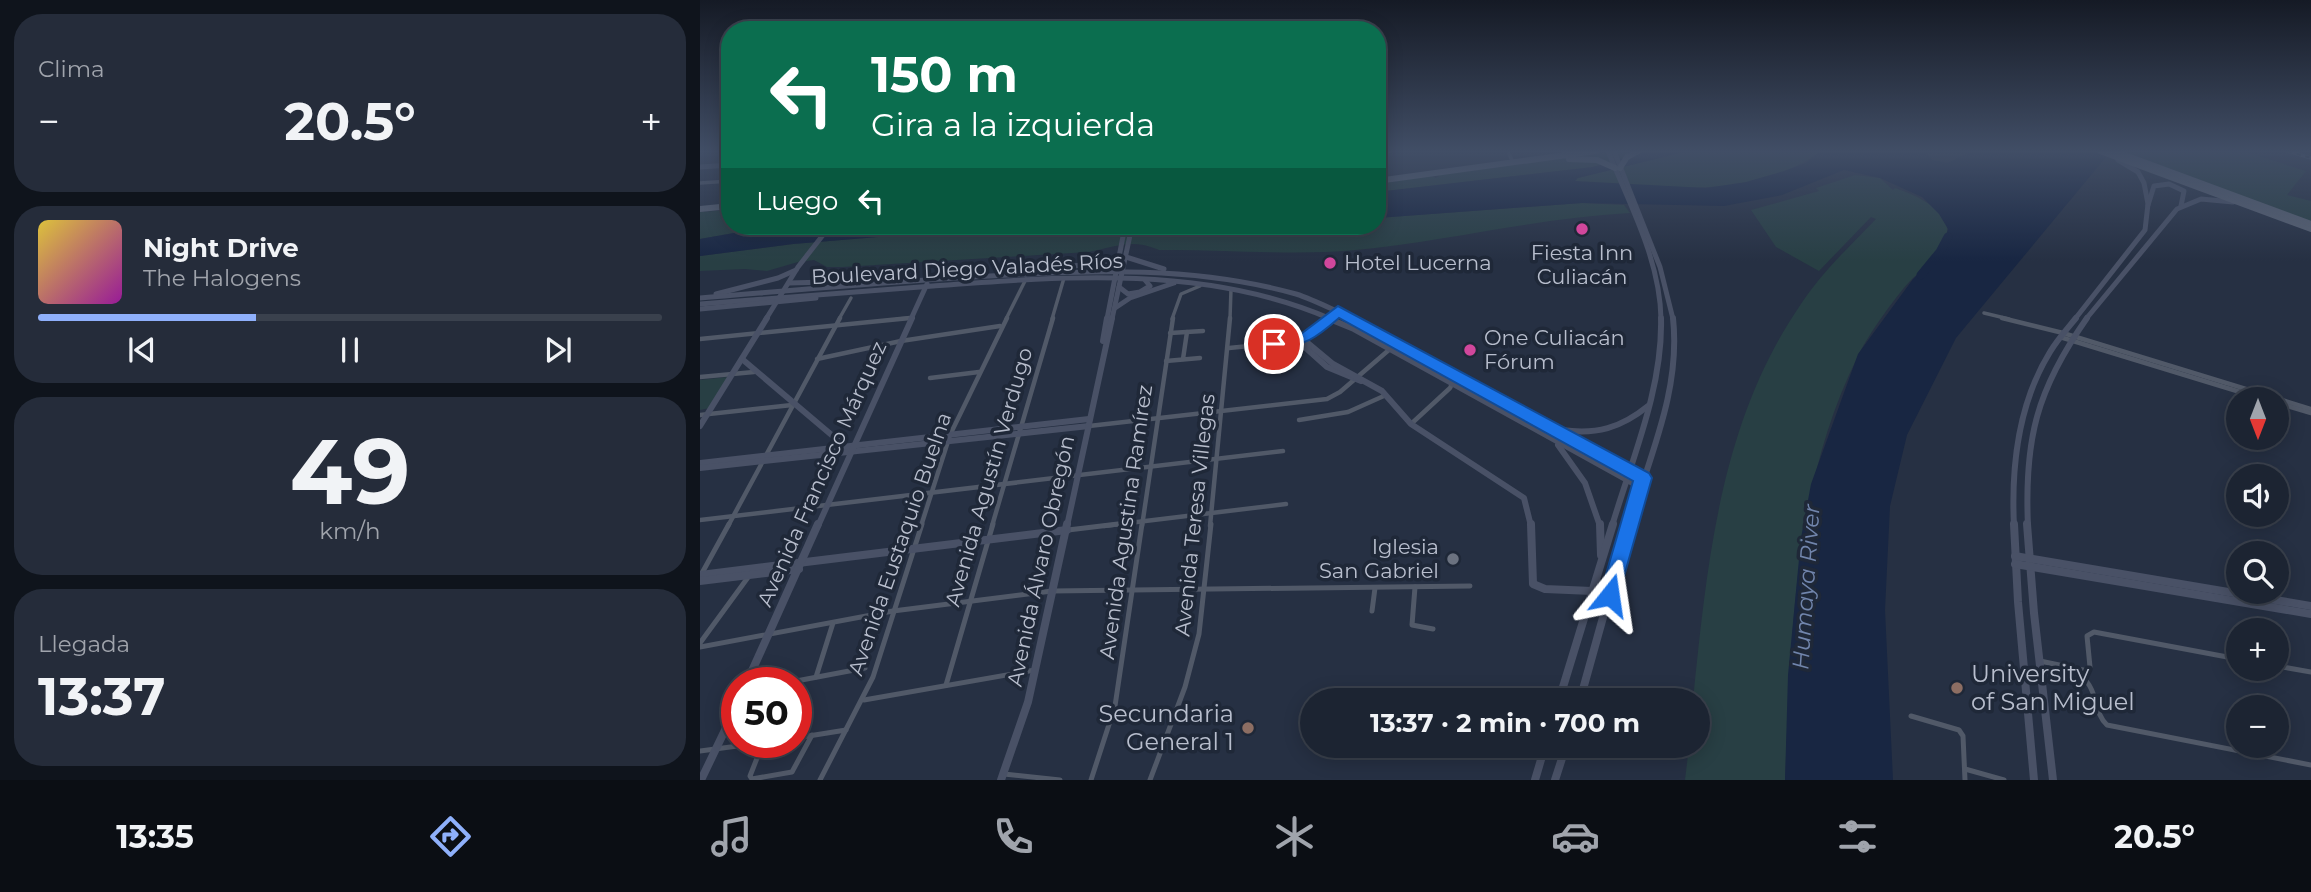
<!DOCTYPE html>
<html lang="es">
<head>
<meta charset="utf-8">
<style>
	body { margin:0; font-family:Montserrat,sans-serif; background:#252c3a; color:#f1f3f6; height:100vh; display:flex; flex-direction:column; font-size:26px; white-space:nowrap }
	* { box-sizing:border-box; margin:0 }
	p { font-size:23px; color:#a0a4ac }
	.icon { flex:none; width:38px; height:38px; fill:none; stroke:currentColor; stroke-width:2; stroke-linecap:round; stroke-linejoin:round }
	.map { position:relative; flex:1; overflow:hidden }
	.panel { display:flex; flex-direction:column; gap:14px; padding:14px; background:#0f141c; width:700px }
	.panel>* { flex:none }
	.hud { position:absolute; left:21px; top:21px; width:665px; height:214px; border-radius:28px; box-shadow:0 4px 18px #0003,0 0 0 2px #3a414d; background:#0b6e4f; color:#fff; overflow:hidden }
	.needle { width:46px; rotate:180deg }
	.fabs { position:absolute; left:1526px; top:387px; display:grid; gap:14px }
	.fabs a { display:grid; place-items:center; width:63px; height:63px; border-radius:50%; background:#1c2432; box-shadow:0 4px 18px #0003,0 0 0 2px #3a414d; font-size:35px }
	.speed { position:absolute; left:21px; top:667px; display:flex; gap:14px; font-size:35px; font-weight:700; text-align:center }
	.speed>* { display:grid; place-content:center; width:91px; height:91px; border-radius:50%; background:#1c2432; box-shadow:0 4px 18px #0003,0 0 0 2px #3a414d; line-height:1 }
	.speed .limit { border:10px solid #d22; background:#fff; color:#111 }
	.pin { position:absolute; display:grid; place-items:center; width:60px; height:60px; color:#fff; margin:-30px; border:4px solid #fff; border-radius:50%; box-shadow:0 2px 7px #0007 }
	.me { position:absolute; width:77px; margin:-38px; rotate:15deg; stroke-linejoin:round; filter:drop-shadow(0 0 5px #0008) }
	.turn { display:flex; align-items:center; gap:24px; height:147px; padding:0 35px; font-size:32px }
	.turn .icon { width:91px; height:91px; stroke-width:2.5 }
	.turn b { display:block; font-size:49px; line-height:60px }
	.then { display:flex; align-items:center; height:66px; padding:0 35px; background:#0003; gap:14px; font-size:26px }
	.big { font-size:52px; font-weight:700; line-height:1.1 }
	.panel .widget { flex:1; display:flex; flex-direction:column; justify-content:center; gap:10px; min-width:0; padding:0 24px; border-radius:28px; background:#252c3a }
	.panel .dial { align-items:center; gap:0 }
	.dial b { font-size:91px; line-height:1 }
	.song { display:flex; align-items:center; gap:21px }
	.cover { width:84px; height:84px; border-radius:10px; background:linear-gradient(135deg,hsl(50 70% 55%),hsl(300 70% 35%)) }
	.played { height:7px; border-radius:4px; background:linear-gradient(90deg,#8fb0fb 35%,#3a414d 35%) }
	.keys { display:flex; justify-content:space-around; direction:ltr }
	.heat { display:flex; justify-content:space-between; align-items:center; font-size:38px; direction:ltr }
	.trip { position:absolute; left:600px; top:688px; width:410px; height:70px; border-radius:35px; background:#1c2432; box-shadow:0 4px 18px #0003,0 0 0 2px #3a414d; font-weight:700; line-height:70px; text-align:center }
	.tab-bar { display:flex; height:112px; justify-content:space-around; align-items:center; background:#0b0e14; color:#a0a4ac }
	.tab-bar .icon { width:49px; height:49px }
	.tab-bar .on { color:#8fb0fb }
	.tab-bar b { font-size:32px; color:#f1f3f6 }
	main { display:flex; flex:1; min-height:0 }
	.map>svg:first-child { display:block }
	.green { fill:#283f44 }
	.water { fill:#182642 }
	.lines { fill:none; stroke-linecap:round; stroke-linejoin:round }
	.river { stroke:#182642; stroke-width:9 }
	.street-far2 { stroke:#515968; stroke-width:3.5 }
	.street-far1 { stroke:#515968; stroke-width:4.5 }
	.street { stroke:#515968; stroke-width:5 }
	.secondary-far2 { stroke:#495166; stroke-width:5 }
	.secondary-far1 { stroke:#495166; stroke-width:6 }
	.secondary { stroke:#495166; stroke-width:8 }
	.primary { stroke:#596273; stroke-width:6 }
	.rail-casing { stroke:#5d677a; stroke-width:3.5 }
	.rail { stroke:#1f2838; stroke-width:2; stroke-dasharray:4.5; stroke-linecap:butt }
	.route { fill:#1a73e8; stroke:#114b97; stroke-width:2 }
	.hotel-dot { fill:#d1479c; stroke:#1f2838; stroke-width:2.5 }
	.worship-dot { fill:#6b7280; stroke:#1f2838; stroke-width:2.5 }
	.education-dot { fill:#8d6e63; stroke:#1f2838; stroke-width:2.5 }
	.labels { text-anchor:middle; stroke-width:7; stroke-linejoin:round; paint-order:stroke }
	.poi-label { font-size:21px; fill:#b8becd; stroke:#1f2838; text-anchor:start }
	.street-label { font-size:21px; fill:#b8becd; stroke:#1f2838 }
	.water-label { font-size:23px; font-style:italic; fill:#7185ac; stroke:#1f2838 }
	.near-poi-label { font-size:24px; fill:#b8becd; stroke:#1f2838; text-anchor:start }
</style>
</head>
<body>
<main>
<section class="panel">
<div class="widget"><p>Clima</p>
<div class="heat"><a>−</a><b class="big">20.5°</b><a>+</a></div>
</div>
<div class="widget">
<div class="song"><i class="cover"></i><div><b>Night Drive</b><p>The Halogens</p></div></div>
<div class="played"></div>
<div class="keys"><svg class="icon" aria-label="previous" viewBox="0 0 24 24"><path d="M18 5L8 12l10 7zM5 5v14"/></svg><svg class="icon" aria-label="pause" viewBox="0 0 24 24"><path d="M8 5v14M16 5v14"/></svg><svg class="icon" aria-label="next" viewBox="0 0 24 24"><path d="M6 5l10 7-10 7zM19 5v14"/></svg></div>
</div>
<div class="widget dial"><b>49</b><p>km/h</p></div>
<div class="widget"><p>Llegada</p><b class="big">13:37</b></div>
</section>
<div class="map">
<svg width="1611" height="780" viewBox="0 0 1611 780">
	<rect width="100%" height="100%" fill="#263043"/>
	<!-- green -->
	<g class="green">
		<polygon points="916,151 948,151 893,167 677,192 677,185 681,182 732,176 736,178 740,175"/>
		<path d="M988,151H1120C1068,192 997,189 934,186C914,185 895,185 875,181L877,178Z"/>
		<polygon points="1419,151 1543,151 1606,171 1587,195 1611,201 1611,222"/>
		<path d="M1155,175L1180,178L1193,190L1195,188C1212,194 1251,209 1247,233C1244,255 1228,264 1213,278C1197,294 1168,335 1158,356C1092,488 1092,636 1085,780H985L989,746H998V700H993C1007,564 1020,423 1099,307C1120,274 1149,247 1176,219L1171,217L1119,271L1076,247L1051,210L1119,191L1116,188Z"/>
		<path d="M882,203L924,205L930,213C837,218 748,241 656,250C590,256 524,249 459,250C431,238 416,247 388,252L143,267H127L114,260L98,262L67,271L45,269L0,271V256L93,244L262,230L367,228L440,232L589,226H677V218Z"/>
		<polygon points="30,210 30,226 74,226 0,239 0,212"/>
		<polygon points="28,377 10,408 0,410 0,380"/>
	</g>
	<!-- water -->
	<g class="water">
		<polygon points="948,151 988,151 878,178 875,181 1006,188 1046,182 1084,171 1106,163 1120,151 1228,151 1228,155 1232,160 1248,163 1271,151 1411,151 1256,338 1207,435 1190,506 1185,610 1193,780 1085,780 1088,675 1101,538 1111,484 1158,354 1213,279 1241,251 1248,229 1239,214 1222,197 1180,178 1144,170 1082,195 1024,206 882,203 677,218 677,192 893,167"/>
		<polygon points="74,226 589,226 440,232 367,228 262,230 93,244 0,256 0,239"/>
	</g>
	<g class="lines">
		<!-- river -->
		<polyline class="river" points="1221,275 1240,252 1248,237"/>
		<!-- street-far2 -->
		<g class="street-far2">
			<polyline points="808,151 813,163"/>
			<polyline points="677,152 691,151"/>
			<polyline points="0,183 30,181"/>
			<polyline points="1284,313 1309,319"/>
			<polyline points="139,319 151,298"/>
			<polyline points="197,319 210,318"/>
			<polyline points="306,319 326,279"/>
			<polyline points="352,319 364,278"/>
			<polyline points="472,319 481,294 500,286"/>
			<polyline points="530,319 531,289"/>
		</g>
		<!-- street-far1 -->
		<g class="street-far1">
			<polyline points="1302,318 1363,333 1611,409"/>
			<polyline points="470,333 503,331"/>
			<polyline points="1360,337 1563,399"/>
			<polyline points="0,339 210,318"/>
			<polyline points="529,348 598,341"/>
			<polyline points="117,359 201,341 300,326"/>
			<polyline points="483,359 487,332"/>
			<polyline points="466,361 500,358"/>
			<polyline points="0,377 54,372"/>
			<polyline points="230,378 279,372"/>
			<polyline points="1577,403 1611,413"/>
			<polyline points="0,415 92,405"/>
			<polyline points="599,420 648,412 686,395"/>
			<polyline points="711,424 750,388 756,376"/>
			<polyline points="389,426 627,399 640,392 690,349"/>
			<polyline points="0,520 583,451"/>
			<polyline points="28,526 140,318"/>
			<polyline points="221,526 250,435 307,318"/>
			<polyline points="292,526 353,318"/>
			<polyline points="404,526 586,504"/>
			<polyline points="442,526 473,318"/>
			<polyline points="510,526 530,318"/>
		</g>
		<!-- street -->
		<g class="street">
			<polyline points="368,530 418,524"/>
			<polyline points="2,573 29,524"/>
			<polyline points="715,587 712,625 733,629"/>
			<polyline points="672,611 675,588"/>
			<polyline points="0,643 49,576"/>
			<polyline points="0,647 193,611 352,591 770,586"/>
			<polyline points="1340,661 1388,671 1390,667 1387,636 1394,632 1538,659"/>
			<polyline points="1577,666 1611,672"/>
			<path d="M1340,671L1387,682C1398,695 1394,713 1407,725L1611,765"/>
			<polyline points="116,677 133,623"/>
			<polyline points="91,682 165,668"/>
			<polyline points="246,685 293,524"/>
			<polyline points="164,700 335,670"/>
			<polyline points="1211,716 1259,730 1263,736 1265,780"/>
			<polyline points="96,738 146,730"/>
			<polyline points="63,743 50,776 52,779 92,772 112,735"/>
			<polyline points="0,751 67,742"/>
			<polyline points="1265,769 1304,780"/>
			<polyline points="304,774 360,780"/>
			<polyline points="120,780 173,677 222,524"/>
			<polyline points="391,780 415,706 442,524"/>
			<polyline points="450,780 485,687 499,634 511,524"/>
		</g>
		<!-- secondary-far2 -->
		<g class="secondary-far2">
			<path d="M908,151C930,205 960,260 961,319"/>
			<polyline points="914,151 960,267 973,319"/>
			<polyline points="0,167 30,165"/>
			<polyline points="1448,205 1454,186 1469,184 1484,191 1481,206"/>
			<polyline points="426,257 464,269"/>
			<polyline points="368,267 406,261 417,266"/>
			<polyline points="89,283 164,281"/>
			<polyline points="419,287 428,294 440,292 450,286 445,280"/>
			<polyline points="16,294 78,278 96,270"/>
			<path d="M0,298C97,290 194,281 290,276C393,270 496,266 596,294C615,300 635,311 654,319"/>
			<path d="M0,304C78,298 156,292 233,286C366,276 507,265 631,319"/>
			<polyline points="415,308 430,298 474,283"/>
			<polyline points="0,309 116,298"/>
			<polyline points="66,319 98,267 130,226"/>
			<polyline points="211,319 227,284"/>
			<polyline points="407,319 425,226"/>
			<polyline points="412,319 432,226"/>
			<polyline points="628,319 631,317"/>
			<polyline points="1375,319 1445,230 1448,204 1444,183 1438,172 1418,160"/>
			<polyline points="1386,319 1477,209 1501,199 1533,202"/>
		</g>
		<!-- secondary-far1 -->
		<g class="secondary-far1">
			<polyline points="627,318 654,329 940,487"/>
			<polyline points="630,318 612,334 598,341 627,367 661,381"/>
			<polyline points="650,318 943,478"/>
			<polyline points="603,339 633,364 682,391 711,424 824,498 831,526"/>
			<polyline points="403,341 407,318"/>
			<polyline points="42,359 147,448"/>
			<polyline points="0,426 67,318"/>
			<path d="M862,430C896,435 921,428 948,406"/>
			<polyline points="858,445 885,483 900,526"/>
			<polyline points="0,463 389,419"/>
			<polyline points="0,468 389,426"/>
			<polyline points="118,526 212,318"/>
			<polyline points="367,526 412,318"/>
			<path d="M912,526C932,459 963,388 961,318"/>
			<path d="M929,526C949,457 981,391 973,318"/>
			<path d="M1314,526C1311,466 1318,404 1350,352C1357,340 1367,329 1376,318"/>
			<path d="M1328,526C1324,439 1337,389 1387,318"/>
		</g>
		<!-- secondary -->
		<g class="secondary">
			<polyline points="831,524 833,584 845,589 892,591"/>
			<polyline points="900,524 901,555"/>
			<polyline points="1314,524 1318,602 1334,780"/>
			<polyline points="1327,524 1334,613 1353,780"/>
			<polyline points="1315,556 1611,606"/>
			<polyline points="1315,564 1611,614"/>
			<polyline points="0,575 367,530"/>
			<polyline points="0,581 99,569"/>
			<polyline points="47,682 118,524"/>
			<polyline points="859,700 913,524"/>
			<polyline points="880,700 929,524"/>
			<polyline points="1,780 37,705"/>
			<polyline points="301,780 328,702 367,524"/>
			<polyline points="835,780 845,746"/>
			<polyline points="855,780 866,746"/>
		</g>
		<!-- primary -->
		<g class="primary">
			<polyline points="1400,151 1611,229"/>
			<polyline points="1414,151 1611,224"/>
			<polyline points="869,159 897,160 915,168"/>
			<polyline points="920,168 927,157 938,151"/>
			<polyline points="677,181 896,151"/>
			<polyline points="0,209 30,206"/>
		</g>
		<!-- rail casing -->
		<g class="rail-casing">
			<polyline id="rail" points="1588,151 1611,158"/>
		</g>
		<!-- rail -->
		<use href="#rail" class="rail"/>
	</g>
	<!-- sky -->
	<linearGradient id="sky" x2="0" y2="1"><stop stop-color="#151a25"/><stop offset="0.58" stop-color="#414e66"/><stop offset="1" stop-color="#414e66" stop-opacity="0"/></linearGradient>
	<rect width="1611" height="261" fill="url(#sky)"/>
	<!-- route -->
	<path class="route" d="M638,306L949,473L952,478L917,601L910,603L903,601L900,595L933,481L639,318C615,339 606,345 574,349L566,344L568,340L602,333Z"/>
	<!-- markers -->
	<g class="hotel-dot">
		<circle cx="882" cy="229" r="7"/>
		<circle cx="630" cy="263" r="7"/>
		<circle cx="770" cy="350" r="7"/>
	</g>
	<circle class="worship-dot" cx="753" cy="559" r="7"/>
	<g class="education-dot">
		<circle cx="1257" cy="688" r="7"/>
		<circle cx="548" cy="728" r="7"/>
	</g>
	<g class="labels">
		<!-- poi labels -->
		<g class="poi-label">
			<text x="882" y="260" text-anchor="middle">Fiesta Inn<tspan x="882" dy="24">Culiacán</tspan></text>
			<text x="644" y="270">Hotel Lucerna</text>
			<text x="784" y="345">One Culiacán<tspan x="784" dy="24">Fórum</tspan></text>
			<text x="739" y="554" text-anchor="end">Iglesia<tspan x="739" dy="24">San Gabriel</tspan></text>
		</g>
		<!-- street labels -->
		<g class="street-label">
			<text transform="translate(267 269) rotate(-3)" y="7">Boulevard Diego Valadés Ríos</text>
			<text transform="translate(122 474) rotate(-66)" y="7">Avenida Francisco Márquez</text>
			<text transform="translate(289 477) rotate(-74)" y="7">Avenida Agustín Verdugo</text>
			<text transform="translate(495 515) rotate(-84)" y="7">Avenida Teresa Villegas</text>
			<text transform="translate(426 522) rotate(-82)" y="7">Avenida Agustina Ramírez</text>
			<text transform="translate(200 544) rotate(-71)" y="7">Avenida Eustaquio Buelna</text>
			<text transform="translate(341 561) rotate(-78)" y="7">Avenida Álvaro Obregón</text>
		</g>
		<!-- water labels -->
		<g class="water-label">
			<text transform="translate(1106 587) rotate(-86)" y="8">Humaya River</text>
		</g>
		<!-- near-poi labels -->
		<g class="near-poi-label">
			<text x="1271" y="682">University<tspan x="1271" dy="28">of San Miguel</tspan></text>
			<text x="534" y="722" text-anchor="end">Secundaria<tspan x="534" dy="28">General 1</tspan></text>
		</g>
	</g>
</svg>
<div class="fabs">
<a><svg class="needle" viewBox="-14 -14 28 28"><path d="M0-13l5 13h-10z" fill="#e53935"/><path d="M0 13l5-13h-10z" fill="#a0a4ac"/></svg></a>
<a><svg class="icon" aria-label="sound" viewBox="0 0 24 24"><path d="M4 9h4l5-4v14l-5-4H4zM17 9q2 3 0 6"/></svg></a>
<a><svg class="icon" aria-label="search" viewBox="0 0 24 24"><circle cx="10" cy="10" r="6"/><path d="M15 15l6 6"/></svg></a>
<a>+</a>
<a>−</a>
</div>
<div class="speed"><div class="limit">50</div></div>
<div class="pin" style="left:574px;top:344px;background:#d93025"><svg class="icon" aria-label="arrive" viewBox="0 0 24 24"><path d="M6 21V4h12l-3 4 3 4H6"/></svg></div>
<svg class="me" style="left:910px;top:595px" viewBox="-20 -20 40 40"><path d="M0-17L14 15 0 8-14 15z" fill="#1a73e8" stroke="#fff" stroke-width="4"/></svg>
<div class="trip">13:37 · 2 min · 700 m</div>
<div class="hud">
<div class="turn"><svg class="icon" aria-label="left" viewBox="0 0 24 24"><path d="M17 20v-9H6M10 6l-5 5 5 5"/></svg><div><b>150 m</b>Gira a la izquierda</div></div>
<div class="then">Luego<svg class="icon" aria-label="left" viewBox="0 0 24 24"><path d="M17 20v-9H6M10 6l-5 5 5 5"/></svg></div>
</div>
</div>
</main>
<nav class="tab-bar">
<b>13:35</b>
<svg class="icon on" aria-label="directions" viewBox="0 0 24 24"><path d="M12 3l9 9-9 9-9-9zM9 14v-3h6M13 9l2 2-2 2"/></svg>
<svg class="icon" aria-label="music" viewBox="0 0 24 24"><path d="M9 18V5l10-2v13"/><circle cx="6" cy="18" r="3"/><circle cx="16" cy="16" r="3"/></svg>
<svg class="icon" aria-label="phone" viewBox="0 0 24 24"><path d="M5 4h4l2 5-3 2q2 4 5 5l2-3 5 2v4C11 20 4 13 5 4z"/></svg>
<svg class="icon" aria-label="climate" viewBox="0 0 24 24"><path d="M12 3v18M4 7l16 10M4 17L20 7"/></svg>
<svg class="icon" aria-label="car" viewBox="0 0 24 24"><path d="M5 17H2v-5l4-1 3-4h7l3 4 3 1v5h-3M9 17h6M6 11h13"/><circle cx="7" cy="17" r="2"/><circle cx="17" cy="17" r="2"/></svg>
<svg class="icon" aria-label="filters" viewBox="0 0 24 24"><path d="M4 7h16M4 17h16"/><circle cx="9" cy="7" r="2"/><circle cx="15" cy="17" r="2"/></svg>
<b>20.5°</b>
</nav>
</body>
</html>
